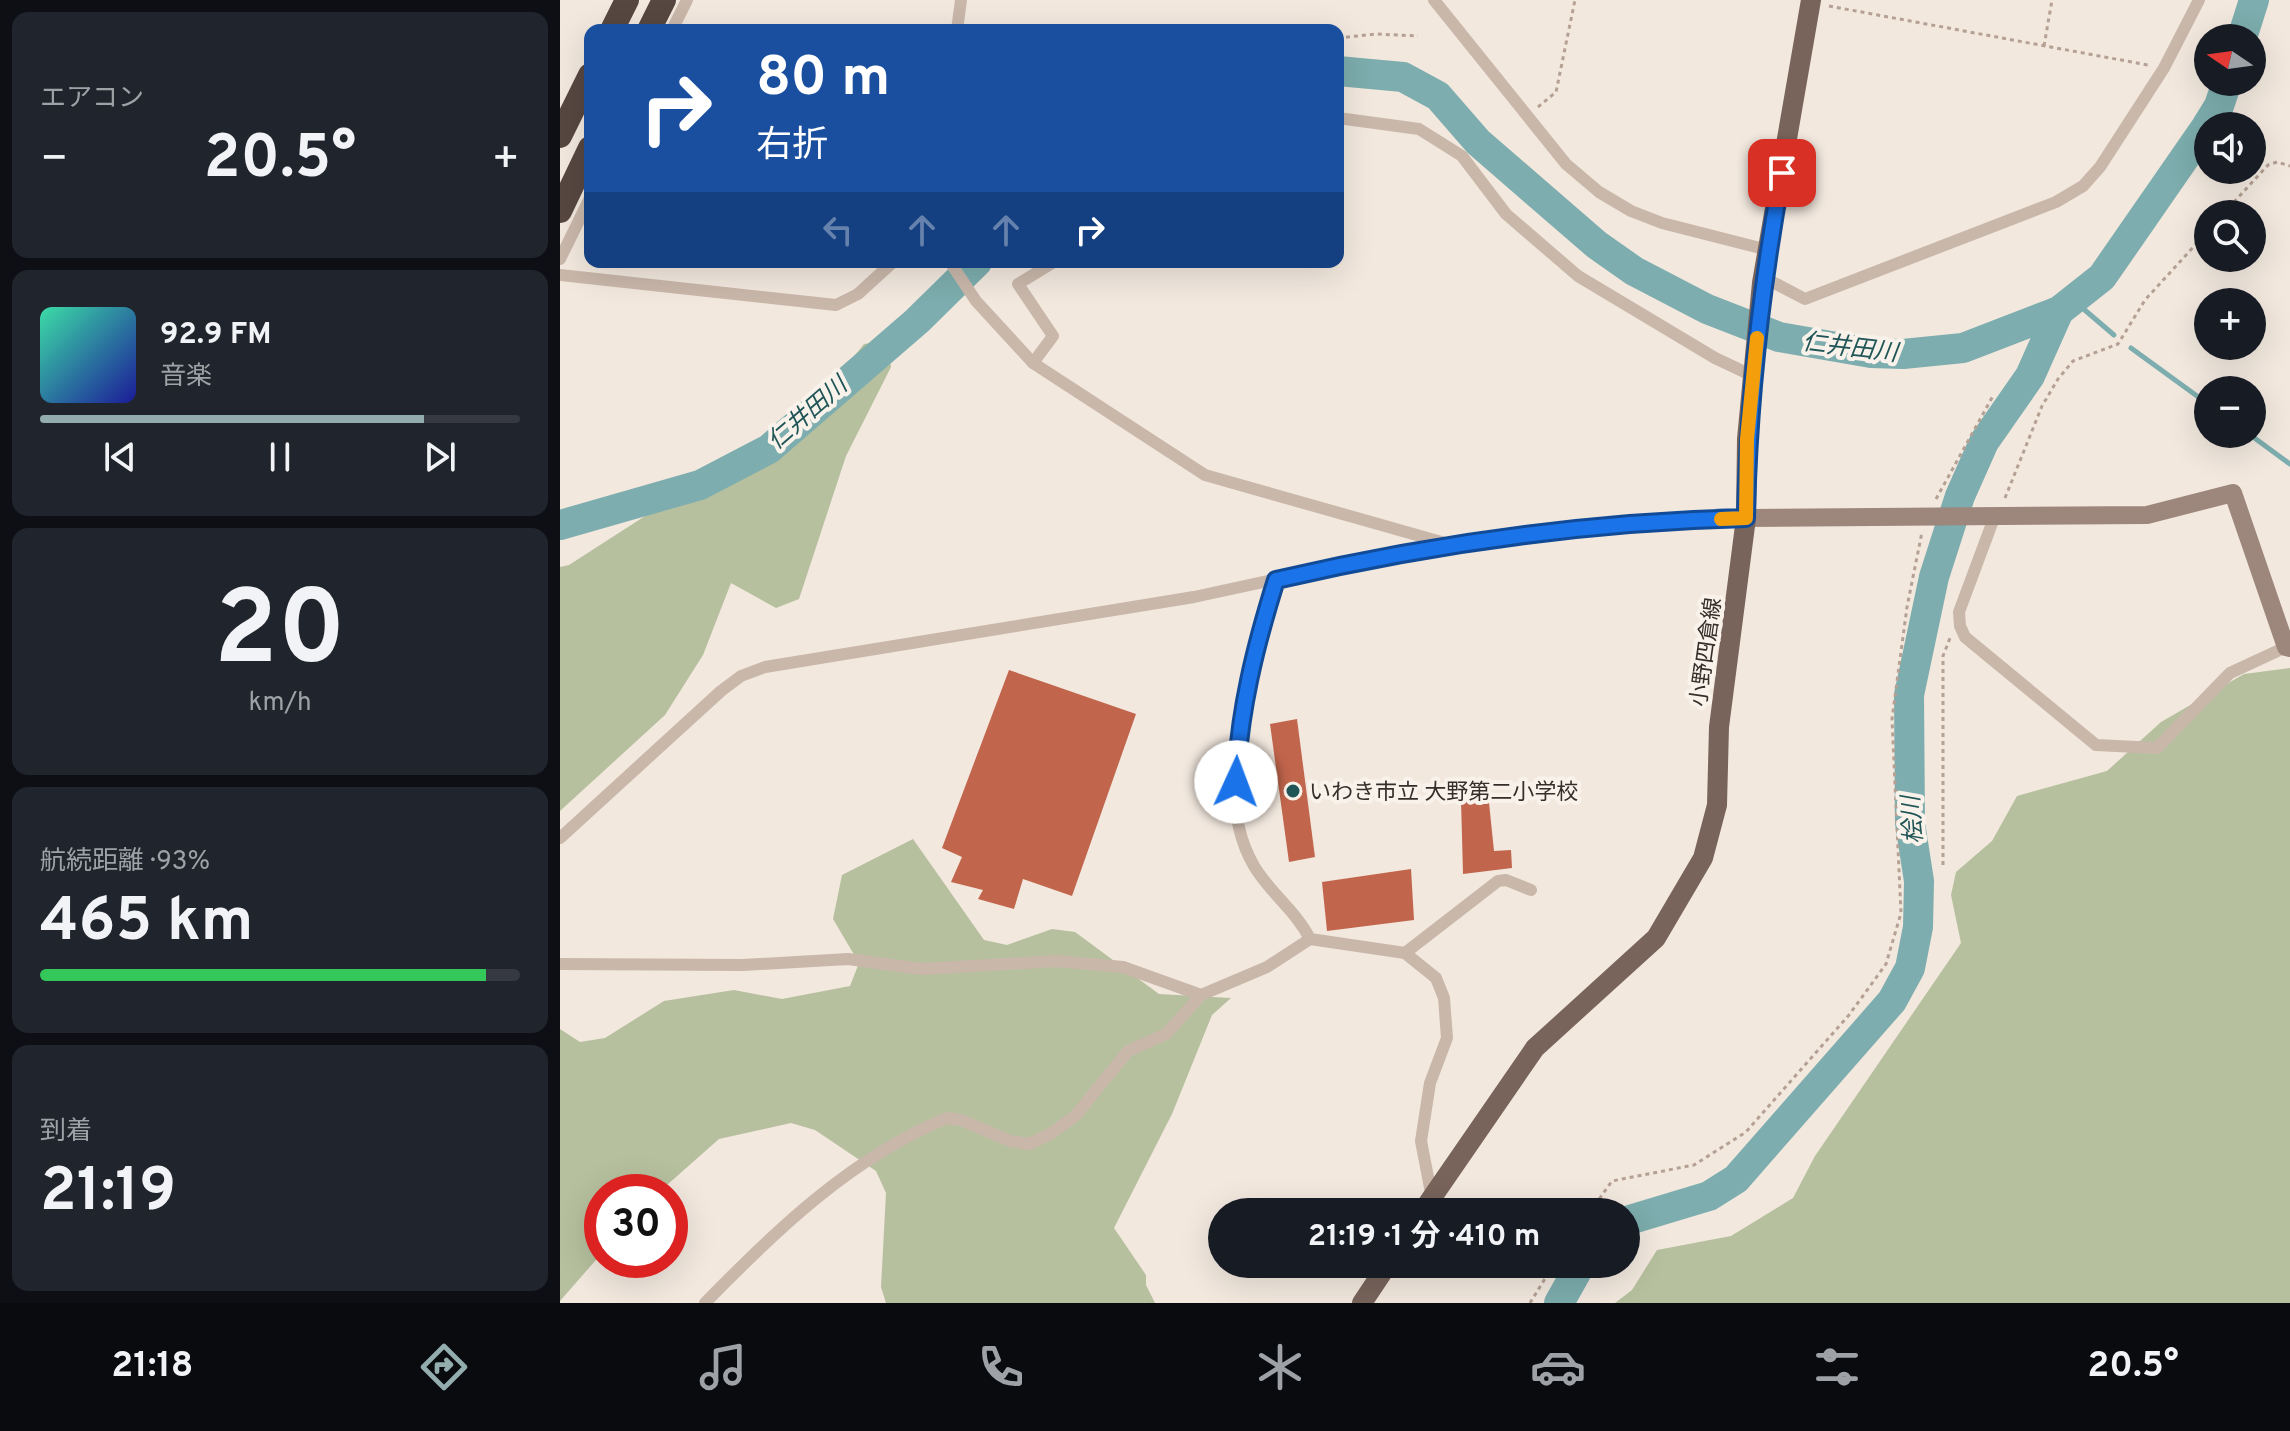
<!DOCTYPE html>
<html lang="ja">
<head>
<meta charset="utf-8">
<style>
	body { margin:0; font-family:Overpass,"Noto Sans JP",sans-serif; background:#20242c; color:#f1f3f6; height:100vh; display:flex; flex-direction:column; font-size:30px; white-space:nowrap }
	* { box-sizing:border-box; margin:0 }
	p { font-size:26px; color:#9ea1a6 }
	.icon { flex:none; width:44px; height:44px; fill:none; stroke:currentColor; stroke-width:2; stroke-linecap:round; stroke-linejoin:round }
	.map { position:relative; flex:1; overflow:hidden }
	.sheet { display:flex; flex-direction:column; gap:12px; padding:12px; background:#0d0f14; width:560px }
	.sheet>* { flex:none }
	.top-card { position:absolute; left:24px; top:24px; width:760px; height:244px; border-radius:16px; box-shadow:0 8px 32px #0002; background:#1a4fa0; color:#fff; overflow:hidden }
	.needle { width:52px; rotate:283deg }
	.tools { position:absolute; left:1634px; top:24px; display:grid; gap:16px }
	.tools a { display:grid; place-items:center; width:72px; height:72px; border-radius:50%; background:#171b24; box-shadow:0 8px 32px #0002; font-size:40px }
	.speed { position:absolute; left:24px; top:1174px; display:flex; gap:16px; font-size:40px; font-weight:700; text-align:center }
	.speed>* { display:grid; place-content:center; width:104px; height:104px; border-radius:50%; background:#171b24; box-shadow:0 8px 32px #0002; line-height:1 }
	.speed .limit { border:12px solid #d22; background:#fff; color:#111 }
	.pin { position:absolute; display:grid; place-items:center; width:68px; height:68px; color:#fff; margin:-34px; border-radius:16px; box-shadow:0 4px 12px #0006 }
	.me { position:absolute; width:88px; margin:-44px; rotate:2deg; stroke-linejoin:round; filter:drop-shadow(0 0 6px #0008) }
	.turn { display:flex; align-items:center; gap:28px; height:168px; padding:0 40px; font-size:36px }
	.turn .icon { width:104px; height:104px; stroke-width:2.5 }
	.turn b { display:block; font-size:56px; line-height:68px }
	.lanes { display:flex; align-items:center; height:76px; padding:0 40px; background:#0003; justify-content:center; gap:40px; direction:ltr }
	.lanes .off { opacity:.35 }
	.big { font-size:60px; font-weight:700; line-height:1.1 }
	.sheet .widget { flex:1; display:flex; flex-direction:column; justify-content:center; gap:12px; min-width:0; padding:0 28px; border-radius:16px; background:#20242c }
	.sheet .dial { align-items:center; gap:0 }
	.dial b { font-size:104px; line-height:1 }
	.song { display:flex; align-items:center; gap:24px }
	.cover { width:96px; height:96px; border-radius:12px; background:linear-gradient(135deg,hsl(160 70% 55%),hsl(240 70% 35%)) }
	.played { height:8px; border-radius:4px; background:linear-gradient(90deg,#93acae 80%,#363941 80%) }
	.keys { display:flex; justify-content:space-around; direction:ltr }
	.heat { display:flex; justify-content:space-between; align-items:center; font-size:44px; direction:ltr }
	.charge { height:12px; border-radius:6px; background:linear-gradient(90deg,#34c759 93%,#363941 0) }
	.trip { position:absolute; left:648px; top:1198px; width:432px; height:80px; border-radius:40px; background:#171b24; box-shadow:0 8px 32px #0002; font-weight:700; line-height:80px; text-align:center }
	.tabs { display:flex; height:128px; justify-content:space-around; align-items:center; background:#090b0e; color:#9ea1a6 }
	.tabs .icon { width:56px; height:56px }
	.tabs .active { color:#93acae }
	.tabs b { font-size:36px; color:#f1f3f6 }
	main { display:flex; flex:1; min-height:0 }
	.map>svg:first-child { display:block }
	.green { fill:#b6c09e }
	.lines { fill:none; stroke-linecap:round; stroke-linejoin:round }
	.stream { stroke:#7dadae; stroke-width:5 }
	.river { stroke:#7dadae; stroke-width:30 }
	.building { fill:#c1654c }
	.path { stroke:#b5a194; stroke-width:3; stroke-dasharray:4 4; stroke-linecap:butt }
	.street { stroke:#c9b7aa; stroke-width:12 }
	.secondary { stroke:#9d867b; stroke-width:18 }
	.primary { stroke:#78645b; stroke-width:20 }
	.highway { stroke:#574741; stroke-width:24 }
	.route-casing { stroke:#114b97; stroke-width:20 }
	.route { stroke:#1a73e8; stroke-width:14 }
	.slow { stroke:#f59e0b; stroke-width:14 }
	.poi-dot { fill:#205557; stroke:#f9f2ea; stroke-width:3 }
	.labels { text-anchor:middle; stroke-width:8; stroke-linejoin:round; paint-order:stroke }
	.street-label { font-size:22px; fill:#372d29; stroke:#f9f2ea }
	.poi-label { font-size:22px; fill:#372d29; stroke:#f9f2ea; text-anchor:start }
	.water-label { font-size:24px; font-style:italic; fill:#205557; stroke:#f9f2ea }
</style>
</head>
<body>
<main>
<section class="sheet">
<div class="widget"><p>エアコン</p>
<div class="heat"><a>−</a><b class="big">20.5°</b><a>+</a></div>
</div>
<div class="widget">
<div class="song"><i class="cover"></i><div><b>92.9 FM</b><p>音楽</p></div></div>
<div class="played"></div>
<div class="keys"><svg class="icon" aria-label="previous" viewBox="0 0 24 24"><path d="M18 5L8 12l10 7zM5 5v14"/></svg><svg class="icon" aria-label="pause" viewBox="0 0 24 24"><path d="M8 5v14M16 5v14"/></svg><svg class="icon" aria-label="next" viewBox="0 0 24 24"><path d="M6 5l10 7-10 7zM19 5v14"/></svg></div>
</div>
<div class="widget dial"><b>20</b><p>km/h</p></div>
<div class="widget"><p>航続距離 · 93%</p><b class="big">465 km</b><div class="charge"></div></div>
<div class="widget"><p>到着</p><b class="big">21:19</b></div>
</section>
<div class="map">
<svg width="1730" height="1303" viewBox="0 0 1730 1303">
	<rect width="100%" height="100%" fill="#f2e8de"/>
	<!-- green -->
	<g class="green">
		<polygon points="327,341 331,367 286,456 239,599 216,608 171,583 143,655 105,715 0,811 0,567 9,565 96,509 166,476 258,401 304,344"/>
		<polygon points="1730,668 1730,1303 1055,1303 1072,1290 1097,1250 1171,1236 1233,1198 1255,1156 1401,943 1391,895 1396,872 1432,841 1457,796 1547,771 1601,722 1684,674"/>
		<polygon points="353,839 424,940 447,945 492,929 515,932 599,994 671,998 652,1015 612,1114 554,1228 586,1275 586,1285 595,1303 326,1303 321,1287 326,1193 316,1171 255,1130 231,1123 159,1139 99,1192 42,1192 42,1253 0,1301 0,1029 20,1042 45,1038 104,1001 174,990 222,999 290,986 299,963 273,919 282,875"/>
	</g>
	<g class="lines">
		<!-- stream -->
		<g class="stream">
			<polyline points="1513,300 1554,335"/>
			<polyline points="1571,348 1648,404"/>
			<polyline points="1689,434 1730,464"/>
		</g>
		<!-- river -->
		<g class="river">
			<polyline points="1682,38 1694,0"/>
			<polyline points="778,71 843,77 878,96 918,142 1037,245 1074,271 1147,309 1219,337 1311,353 1343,354 1403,348 1499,311 1542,277 1646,127 1659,106 1667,82"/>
			<polyline points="0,525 140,485 209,449 357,321 417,262"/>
			<polyline points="1066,1221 1149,1196 1176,1179 1332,1001 1350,968 1358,927 1359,881 1350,823 1349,695 1374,577 1400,496 1424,442 1470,376 1499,311"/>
			<polyline points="999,1303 1021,1264"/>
		</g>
	</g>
	<!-- building -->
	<g class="building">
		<polygon points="449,670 576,714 512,896 463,879 454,909 418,899 423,890 391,882 402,857 382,848"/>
		<polygon points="737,719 755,857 729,862 710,724"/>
		<polygon points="928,793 934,851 951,850 952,868 903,874 901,800"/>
		<polygon points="851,869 854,920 767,931 762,882"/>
	</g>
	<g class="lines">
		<!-- path -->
		<g class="path">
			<polyline points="1269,6 1588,65"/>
			<polyline points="778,38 816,34 858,36"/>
			<polyline points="1484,46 1492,0"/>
			<polyline points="978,107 996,92 1015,0"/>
			<polyline points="1663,214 1708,165 1717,162 1730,166"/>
			<polyline points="1445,498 1482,406 1498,379 1513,361 1558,344 1585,300 1648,231"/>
			<polyline points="1376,499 1434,394"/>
			<polyline points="1383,865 1383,656 1390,638"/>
			<polyline points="1030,1212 1052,1181 1134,1165 1186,1132 1289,1015 1326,964 1341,913 1332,719 1347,607 1362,532"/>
			<polyline points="970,1303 994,1264"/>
		</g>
		<!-- street -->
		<g class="street">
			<polyline points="874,0 1006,164 1039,192 1071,211 1102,223 1208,250"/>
			<polyline points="112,30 127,0"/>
			<polyline points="397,30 401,0"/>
			<polyline points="778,118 859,129 902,156 946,214 1018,276 1155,358 1193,376"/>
			<polyline points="0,259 30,198"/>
			<polyline points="390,262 416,301 473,363 645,475 892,545"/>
			<polyline points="0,275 276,305 298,294 333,262"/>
			<polyline points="1203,277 1245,299 1496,202 1523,186 1540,167 1604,68 1639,0"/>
			<polyline points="473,363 493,336 458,284 494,262"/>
			<polyline points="1434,518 1399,612 1400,626 1405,637 1536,745 1597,748 1670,673 1726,647"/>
			<path d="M716,580C692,660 648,788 694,866C710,893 736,911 750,939L845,953L876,978L884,998L887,1038L870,1083L861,1141L872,1198"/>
			<polyline points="0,838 161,691 181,676 205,667 634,597 763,569 984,531 1096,520 1186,518"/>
			<polyline points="845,953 938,881 946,880 971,890"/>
			<polyline points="0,964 183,965 288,959 362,969 496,961 563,967 641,995"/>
			<path d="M145,1303C215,1231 292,1157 387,1118L401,1120L450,1141L469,1144L492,1133L516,1115L568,1051L606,1034L641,995L707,967L750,939"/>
		</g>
		<!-- secondary -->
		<polyline class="secondary" points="1186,518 1587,515 1673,493 1726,647 1730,648"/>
		<!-- primary -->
		<g class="primary">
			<polyline points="862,1212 975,1048 1096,938 1143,858 1157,805 1159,727 1186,518 1187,439 1202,283 1251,0"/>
			<polyline points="802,1303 828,1264"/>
		</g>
		<!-- highway -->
		<g class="highway">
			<polyline points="52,30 67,0"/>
			<polyline points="89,30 104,0"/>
			<polyline points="0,136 30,75"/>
			<polyline points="0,211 30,148"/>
		</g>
	</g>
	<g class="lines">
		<!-- route casing -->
		<g class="route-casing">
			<path id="route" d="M676,782C679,711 695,647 716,580C870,544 1027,522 1186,518C1188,401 1201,288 1222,173"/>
		</g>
		<!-- route -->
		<use href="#route" class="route"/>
		<!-- slow -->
		<polyline class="slow" points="1161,519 1186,518 1187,439 1197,338"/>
	</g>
	<!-- markers -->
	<circle class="poi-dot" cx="733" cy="791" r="8"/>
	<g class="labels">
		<!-- street labels -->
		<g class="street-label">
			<text transform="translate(1145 652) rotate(-82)" y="8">小野四倉線</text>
		</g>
		<!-- poi labels -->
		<g class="poi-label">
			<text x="749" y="799">いわき市立 大野第二小学校</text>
		</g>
		<!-- water labels -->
		<g class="water-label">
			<text transform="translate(1290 347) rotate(7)" y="8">仁井田川</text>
			<text transform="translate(247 413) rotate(-41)" y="8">仁井田川</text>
			<text transform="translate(1352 820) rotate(-94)" y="8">桧川</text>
		</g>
	</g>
</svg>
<div class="tools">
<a><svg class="needle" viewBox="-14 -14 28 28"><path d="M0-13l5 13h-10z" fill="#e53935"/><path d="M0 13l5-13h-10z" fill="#9ea1a6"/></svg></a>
<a><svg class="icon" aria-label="sound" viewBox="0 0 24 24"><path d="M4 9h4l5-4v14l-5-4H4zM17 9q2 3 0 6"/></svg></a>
<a><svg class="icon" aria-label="search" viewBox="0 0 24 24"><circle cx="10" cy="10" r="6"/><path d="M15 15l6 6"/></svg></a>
<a>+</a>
<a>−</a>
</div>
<div class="speed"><div class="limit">30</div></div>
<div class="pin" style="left:1222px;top:173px;background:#d93025"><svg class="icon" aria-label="arrive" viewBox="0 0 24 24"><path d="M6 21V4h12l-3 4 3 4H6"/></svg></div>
<svg class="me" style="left:676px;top:782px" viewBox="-20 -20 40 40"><circle r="19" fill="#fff"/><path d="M0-13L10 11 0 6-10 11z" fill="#1a73e8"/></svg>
<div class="trip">21:19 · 1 分 · 410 m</div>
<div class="top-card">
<div class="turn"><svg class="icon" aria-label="right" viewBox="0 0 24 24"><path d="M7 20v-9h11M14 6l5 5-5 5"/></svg><div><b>80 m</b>右折</div></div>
<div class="lanes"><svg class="icon off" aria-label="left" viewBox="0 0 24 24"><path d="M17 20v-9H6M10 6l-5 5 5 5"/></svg><svg class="icon off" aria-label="ahead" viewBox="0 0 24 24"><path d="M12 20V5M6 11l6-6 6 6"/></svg><svg class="icon off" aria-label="ahead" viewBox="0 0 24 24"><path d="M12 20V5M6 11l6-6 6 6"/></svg><svg class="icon" aria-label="right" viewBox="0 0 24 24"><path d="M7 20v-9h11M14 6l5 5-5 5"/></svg></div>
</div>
</div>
</main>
<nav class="tabs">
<b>21:18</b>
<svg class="icon active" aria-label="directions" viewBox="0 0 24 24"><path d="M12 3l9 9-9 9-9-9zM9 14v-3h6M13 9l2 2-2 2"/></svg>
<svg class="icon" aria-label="music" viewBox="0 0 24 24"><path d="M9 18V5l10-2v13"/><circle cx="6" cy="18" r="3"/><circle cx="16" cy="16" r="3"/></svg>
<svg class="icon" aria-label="phone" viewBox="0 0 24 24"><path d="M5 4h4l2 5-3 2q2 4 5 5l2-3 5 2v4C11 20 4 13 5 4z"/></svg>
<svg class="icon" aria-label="climate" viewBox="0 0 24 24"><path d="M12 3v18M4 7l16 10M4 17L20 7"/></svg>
<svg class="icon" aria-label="car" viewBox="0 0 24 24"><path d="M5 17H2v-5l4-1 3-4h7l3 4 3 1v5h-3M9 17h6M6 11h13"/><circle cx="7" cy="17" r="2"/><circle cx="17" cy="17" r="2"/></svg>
<svg class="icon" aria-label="filters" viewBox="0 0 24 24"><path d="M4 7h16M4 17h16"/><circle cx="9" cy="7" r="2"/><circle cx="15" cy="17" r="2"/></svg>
<b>20.5°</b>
</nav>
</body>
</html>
